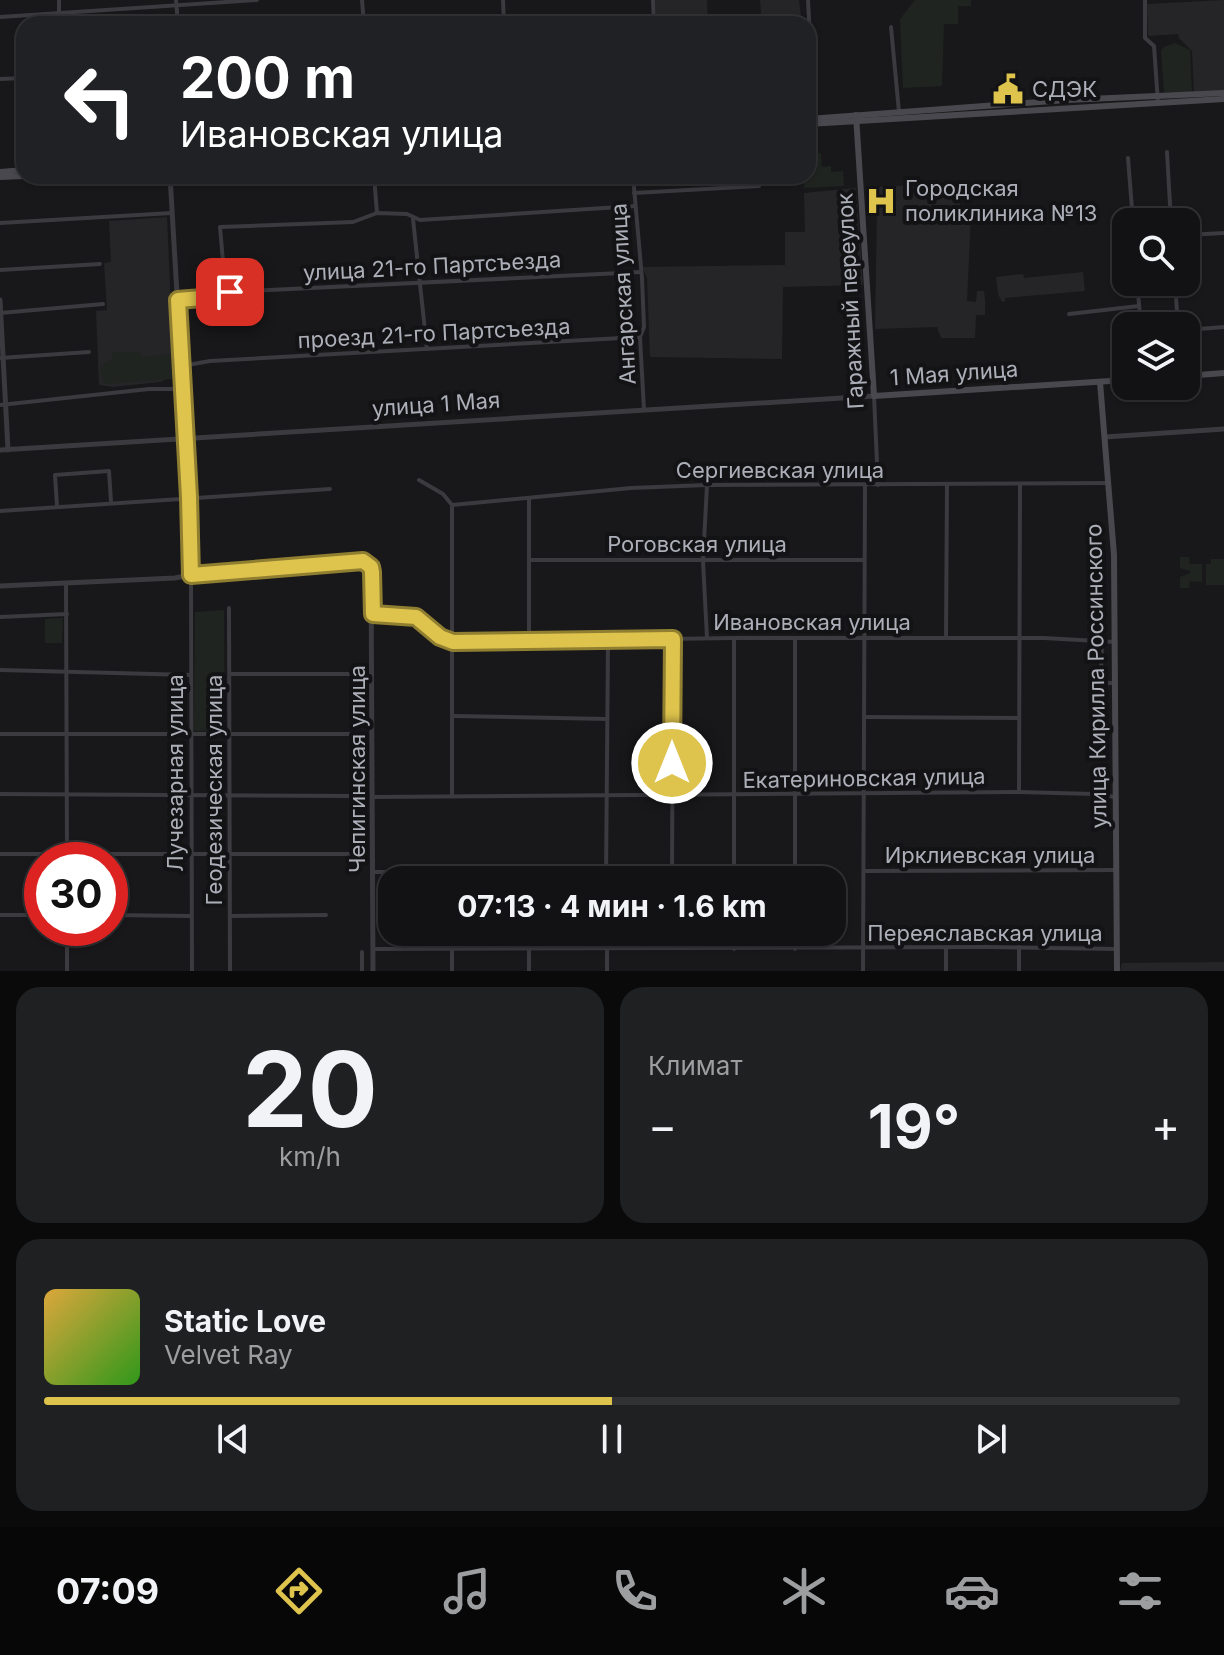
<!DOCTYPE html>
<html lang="ru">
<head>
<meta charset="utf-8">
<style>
	body { margin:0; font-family:Inter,sans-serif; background:#1f2022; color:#f1f3f6; height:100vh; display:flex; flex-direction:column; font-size:30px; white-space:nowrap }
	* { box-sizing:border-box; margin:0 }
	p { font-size:26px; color:#9c9ea0 }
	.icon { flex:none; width:44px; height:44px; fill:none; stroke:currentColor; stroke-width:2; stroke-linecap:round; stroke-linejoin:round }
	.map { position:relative; height:971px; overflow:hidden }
	.side { display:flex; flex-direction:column; gap:16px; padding:16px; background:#0a0a0b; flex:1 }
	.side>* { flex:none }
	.guide { position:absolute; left:16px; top:16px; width:800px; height:168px; border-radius:24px; box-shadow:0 2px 6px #0004,0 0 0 2px #313234; background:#202124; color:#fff; overflow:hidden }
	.fabs { position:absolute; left:1112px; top:208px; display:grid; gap:16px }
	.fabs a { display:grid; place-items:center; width:88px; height:88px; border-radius:16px; background:#121214; box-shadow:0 2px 6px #0004,0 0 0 2px #313234; font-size:40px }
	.speed { position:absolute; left:24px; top:842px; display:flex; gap:16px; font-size:40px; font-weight:700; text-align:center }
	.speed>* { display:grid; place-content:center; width:104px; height:104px; border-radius:50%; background:#121214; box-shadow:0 2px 6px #0004,0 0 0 2px #313234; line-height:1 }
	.speed .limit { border:12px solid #d22; background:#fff; color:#111 }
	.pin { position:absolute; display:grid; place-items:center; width:68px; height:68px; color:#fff; margin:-34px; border-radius:16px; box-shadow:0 4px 12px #0006 }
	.me { position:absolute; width:88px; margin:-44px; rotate:0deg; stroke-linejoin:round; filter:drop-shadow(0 0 6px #0008) }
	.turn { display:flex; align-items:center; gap:28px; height:168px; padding:0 32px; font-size:36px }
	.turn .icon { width:104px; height:104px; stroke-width:2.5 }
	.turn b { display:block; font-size:56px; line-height:68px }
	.big { font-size:60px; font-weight:700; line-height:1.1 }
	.side .tile { flex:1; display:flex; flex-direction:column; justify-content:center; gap:12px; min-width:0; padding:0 28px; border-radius:24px; background:#1f2022 }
	.side .dial { align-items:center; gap:0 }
	.dial b { font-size:104px; line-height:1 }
	.song { display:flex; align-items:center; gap:24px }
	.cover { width:96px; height:96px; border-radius:12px; background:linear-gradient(135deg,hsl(40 70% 55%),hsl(110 70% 35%)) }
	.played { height:8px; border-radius:4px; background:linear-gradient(90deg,#dec34c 50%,#313234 50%) }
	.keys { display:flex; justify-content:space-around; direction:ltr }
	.heat { display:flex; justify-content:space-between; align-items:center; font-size:44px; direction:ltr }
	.side .tiles { flex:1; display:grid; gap:16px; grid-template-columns:1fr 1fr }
	.tile:last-child { grid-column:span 2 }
	.trip { position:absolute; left:378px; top:866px; width:468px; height:80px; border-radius:24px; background:#121214; box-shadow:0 2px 6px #0004,0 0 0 2px #313234; font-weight:700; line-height:80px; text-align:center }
	.menu { display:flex; height:128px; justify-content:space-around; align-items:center; background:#070708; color:#9c9ea0 }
	.menu .icon { width:56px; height:56px }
	.menu .on { color:#dec34c }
	.menu b { font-size:36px; color:#f1f3f6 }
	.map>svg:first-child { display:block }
	.built { fill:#252427 }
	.green { fill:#1f2420 }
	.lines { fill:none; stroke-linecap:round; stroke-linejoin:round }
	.minor { stroke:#3a3a3f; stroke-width:4 }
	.tertiary { stroke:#3a3a3f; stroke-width:5 }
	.secondary { stroke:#48484e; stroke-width:6 }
	.route-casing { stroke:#907f31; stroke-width:20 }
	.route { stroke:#dec34c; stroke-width:14 }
	.labels { text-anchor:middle; stroke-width:8; stroke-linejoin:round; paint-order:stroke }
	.poi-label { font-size:22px; fill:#acaeb8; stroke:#131315; text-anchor:start }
	.street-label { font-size:22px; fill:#acaeb8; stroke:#131315 }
</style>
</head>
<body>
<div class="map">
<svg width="1224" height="971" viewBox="0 0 1224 971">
	<rect width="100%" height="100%" fill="#18181a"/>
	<!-- built -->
	<g class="built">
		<polygon points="655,0 707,0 708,24 656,24"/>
		<polygon points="760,0 799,0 802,24 762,24"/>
		<polygon points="1224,0 1224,92 1194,94 1192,51 1179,38 1178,34 1148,36 1147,4"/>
		<polygon points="956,182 960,186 960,210 971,214 967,301 976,302 977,291 984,291 985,300 985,315 976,315 975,338 941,338 937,327 875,329 877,210 880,206 885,205 885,200 869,199 869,187 916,185 917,189 929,189 930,184"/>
		<polygon points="856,188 863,285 783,287 782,359 650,357 647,278 642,267 785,265 785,232 805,232 804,193"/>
		<polygon points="167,217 174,376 160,382 113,387 99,385 96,311 107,310 104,263 111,262 109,221"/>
		<polygon points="1083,272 1085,291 1005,298 1005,301 1002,302 998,294 996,277 1023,274 1024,278"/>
		<polygon points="1224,962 1224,971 1120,971 1122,963"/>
	</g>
	<!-- green -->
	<g class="green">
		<polygon points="915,0 971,0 971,6 958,6 958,24 944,24 942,86 903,88 900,19"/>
		<polygon points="1175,43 1190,50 1192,92 1164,92 1161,51 1164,47"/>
		<polygon points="821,153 822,167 831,166 831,172 843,171 844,186 804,188 804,176 808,176 808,154"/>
		<polygon points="112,352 140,352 141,357 173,354 174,375 171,379 104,384 100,368 105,362 112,360"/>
		<polygon points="1180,557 1189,557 1190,564 1202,564 1202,582 1190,581 1189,588 1180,588 1180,577 1190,573 1190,571 1180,568"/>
		<polygon points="1211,559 1224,559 1224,585 1206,585 1206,564 1211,564"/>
		<polygon points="224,610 225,732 194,731 195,612"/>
		<polygon points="63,618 62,643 45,643 45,619"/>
	</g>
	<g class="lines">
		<!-- minor -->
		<g class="minor">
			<polyline points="59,0 59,12"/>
			<polyline points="176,0 178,24"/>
			<polyline points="362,0 364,24"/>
			<polyline points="503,0 504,24"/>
			<polyline points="653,0 654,24"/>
			<polyline points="808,0 814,114"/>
			<polyline points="1145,0 1145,38 1154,46 1158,103"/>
			<polyline points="0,17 257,0"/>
			<polyline points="891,27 899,112"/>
			<polyline points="0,79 24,78"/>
			<polyline points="1167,152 1171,222"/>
			<polyline points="1128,158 1133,222"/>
			<polyline points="374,176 377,213"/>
			<polyline points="633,176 642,278 644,327 640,337 644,410"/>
			<polyline points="634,193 759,186"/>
			<polyline points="413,219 427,349"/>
			<polyline points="0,223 172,213"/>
			<polyline points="1186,235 1224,233"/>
			<polyline points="0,270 100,264"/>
			<polyline points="1137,282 1141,326"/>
			<polyline points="1175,282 1178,326"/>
			<polyline points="226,296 220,227 353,222 377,213 407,214 420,220 635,206"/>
			<polyline points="178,300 226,296 230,292 641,272"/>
			<polyline points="0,313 103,304"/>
			<polyline points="1069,314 1139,306"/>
			<polyline points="1186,330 1224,327"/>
			<polyline points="0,358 89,352"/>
			<polyline points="182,366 210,361 640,337"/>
			<polyline points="874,396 878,485"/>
			<polyline points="0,405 149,389 183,389"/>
			<polyline points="419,480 443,494 452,505 452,795"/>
			<polyline points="452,505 631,488 707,485 1109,483"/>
			<polyline points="57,506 55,475 109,471 111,502"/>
			<polyline points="0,511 330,489"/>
			<polyline points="530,560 863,560"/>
			<polyline points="191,575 192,971"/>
			<polyline points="66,583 67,860"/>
			<polyline points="229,608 230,971"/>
			<polyline points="373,614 416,617 440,637 453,642 734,638 1044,638 1115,642"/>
			<polyline points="0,617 67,614"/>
			<polyline points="707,638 703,561 707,485"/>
			<polyline points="734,638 734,880"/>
			<polyline points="946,638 947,484"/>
			<polyline points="1102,640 1101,677 1108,683 1115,683"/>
			<polyline points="529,641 529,498"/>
			<polyline points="0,670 191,675"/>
			<polyline points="230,674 355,674"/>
			<polyline points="453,716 607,719"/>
			<polyline points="864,717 1019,718"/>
			<polyline points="0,734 355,734"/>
			<polyline points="1019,792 1020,484"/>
			<polyline points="0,794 354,796"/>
			<polyline points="373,797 1019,792 1094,794 1116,797"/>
			<polyline points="0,854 354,854"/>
			<polyline points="864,871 1116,870"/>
			<polyline points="373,872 606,872"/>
			<polyline points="606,880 608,641"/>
			<polyline points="672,880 673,639"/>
			<polyline points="795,880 795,639"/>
			<polyline points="0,915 42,915"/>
			<polyline points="110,915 191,916"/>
			<polyline points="230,916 326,915"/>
			<polyline points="67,928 67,971"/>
			<polyline points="607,932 607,971"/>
			<polyline points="672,932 672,948"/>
			<polyline points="795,932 795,949"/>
			<polyline points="1019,947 1019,971"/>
			<polyline points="373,949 988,947 1117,949"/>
			<polyline points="734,949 734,932"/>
			<polyline points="362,971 362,952"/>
			<polyline points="452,971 452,949"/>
			<polyline points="529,971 529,948"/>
			<polyline points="863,971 865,486"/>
			<polyline points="946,971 946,948"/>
		</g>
		<!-- tertiary -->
		<g class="tertiary">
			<polyline points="170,176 189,497 191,575"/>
			<polyline points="0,300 8,450"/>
			<polyline points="1105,437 1224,429"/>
			<polyline points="0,450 874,396"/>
			<polyline points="0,586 175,578 194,574 278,569 353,561 363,561 371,567 373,971"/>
		</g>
		<!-- secondary -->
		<g class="secondary">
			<polyline points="856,115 874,396 1126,380"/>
			<polyline points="808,119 1066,100 1224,93"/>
			<polyline points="808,124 1224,99"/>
			<polyline points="0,172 24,170"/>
			<polyline points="0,177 24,176"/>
			<polyline points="1186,376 1224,373"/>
			<polyline points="1100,382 1114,555 1117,971"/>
		</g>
	</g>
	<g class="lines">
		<!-- route casing -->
		<g class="route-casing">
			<polyline id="route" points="230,292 226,296 178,300 189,497 191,575 363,561 371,567 372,572 373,614 416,617 440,637 453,642 673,639 672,763"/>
		</g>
		<!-- route -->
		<use href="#route" class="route"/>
	</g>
	<!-- icons -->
	<defs>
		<g id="civic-bare" transform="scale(2.4)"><path d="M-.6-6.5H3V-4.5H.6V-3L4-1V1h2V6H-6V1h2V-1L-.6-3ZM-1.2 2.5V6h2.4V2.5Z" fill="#dec34c" stroke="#131315" stroke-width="2.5" paint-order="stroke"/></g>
		<g id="hospital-bare" transform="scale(2.4)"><path d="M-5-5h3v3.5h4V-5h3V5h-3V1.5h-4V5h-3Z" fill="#dec34c" stroke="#131315" stroke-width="2.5" paint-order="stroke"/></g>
	</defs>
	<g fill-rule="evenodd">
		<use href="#civic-bare" x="1008" y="89"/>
		<use href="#hospital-bare" x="881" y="201"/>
	</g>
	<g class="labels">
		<!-- poi labels -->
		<g class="poi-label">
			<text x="1032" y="97">СДЭК</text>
			<text x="905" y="196">Городская<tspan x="905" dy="25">поликлиника №13</tspan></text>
		</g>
		<!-- street labels -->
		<g class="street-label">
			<text transform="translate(432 266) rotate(-3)" y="8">улица 21-го Партсъезда</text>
			<text transform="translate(623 294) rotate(-93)" y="8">Ангарская улица</text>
			<text transform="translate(850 301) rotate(-93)" y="8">Гаражный переулок</text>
			<text transform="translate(434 333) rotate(-3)" y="8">проезд 21-го Партсъезда</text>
			<text transform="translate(954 373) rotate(-4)" y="8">1 Мая улица</text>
			<text transform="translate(436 404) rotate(-4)" y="8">улица 1 Мая</text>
			<text x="780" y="478">Сергиевская улица</text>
			<text x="697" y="552">Роговская улица</text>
			<text x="812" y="630">Ивановская улица</text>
			<text transform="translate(1096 676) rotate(-91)" y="8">улица Кирилла Россинского</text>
			<text transform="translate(357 769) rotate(-90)" y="8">Чепигинская улица</text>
			<text transform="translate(175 773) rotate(-90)" y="8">Лучезарная улица</text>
			<text transform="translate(864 778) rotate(-1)" y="8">Екатериновская улица</text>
			<text transform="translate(214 790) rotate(-90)" y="8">Геодезическая улица</text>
			<text x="990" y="863">Ирклиевская улица</text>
			<text x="985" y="941">Переяславская улица</text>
		</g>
	</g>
</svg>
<div class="fabs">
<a><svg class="icon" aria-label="search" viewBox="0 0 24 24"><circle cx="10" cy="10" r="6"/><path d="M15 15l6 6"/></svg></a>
<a><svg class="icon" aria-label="layers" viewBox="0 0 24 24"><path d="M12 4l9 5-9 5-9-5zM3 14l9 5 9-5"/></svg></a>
</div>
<div class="speed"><div class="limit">30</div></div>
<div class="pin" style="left:230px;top:292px;background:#d93025"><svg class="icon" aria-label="arrive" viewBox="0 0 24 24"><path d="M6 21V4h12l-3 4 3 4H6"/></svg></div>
<svg class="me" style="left:672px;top:763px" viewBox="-20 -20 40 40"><circle r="17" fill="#dec34c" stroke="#fff" stroke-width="3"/><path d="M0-11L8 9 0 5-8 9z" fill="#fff"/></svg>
<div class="trip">07:13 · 4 мин · 1.6 km</div>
<div class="guide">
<div class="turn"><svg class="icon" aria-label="left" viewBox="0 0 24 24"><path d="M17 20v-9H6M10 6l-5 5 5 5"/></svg><div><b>200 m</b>Ивановская улица</div></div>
</div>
</div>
<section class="side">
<div class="tiles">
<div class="tile dial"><b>20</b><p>km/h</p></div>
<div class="tile"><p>Климат</p>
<div class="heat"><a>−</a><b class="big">19°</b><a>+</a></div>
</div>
<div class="tile">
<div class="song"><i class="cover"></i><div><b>Static Love</b><p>Velvet Ray</p></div></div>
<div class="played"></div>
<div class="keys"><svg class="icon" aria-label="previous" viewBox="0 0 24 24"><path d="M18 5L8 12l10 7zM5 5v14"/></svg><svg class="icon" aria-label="pause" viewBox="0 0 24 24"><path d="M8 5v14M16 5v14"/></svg><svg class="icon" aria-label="next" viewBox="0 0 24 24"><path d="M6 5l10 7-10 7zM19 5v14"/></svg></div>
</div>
</div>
</section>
<nav class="menu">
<b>07:09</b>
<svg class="icon on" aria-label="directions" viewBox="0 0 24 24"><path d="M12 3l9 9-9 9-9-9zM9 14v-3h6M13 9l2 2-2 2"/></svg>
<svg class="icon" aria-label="music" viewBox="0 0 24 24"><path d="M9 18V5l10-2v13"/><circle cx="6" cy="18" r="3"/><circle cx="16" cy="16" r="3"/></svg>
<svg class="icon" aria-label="phone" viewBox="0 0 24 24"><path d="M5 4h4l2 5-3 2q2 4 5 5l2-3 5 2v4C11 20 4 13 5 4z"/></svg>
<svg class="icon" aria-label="climate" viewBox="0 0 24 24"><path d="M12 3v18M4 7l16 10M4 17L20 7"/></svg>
<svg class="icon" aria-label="car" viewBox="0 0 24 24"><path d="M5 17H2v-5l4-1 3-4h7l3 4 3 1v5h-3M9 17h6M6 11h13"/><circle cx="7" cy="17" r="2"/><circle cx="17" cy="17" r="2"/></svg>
<svg class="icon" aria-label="filters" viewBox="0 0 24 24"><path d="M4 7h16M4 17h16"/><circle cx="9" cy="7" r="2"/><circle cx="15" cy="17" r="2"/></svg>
</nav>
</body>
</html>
